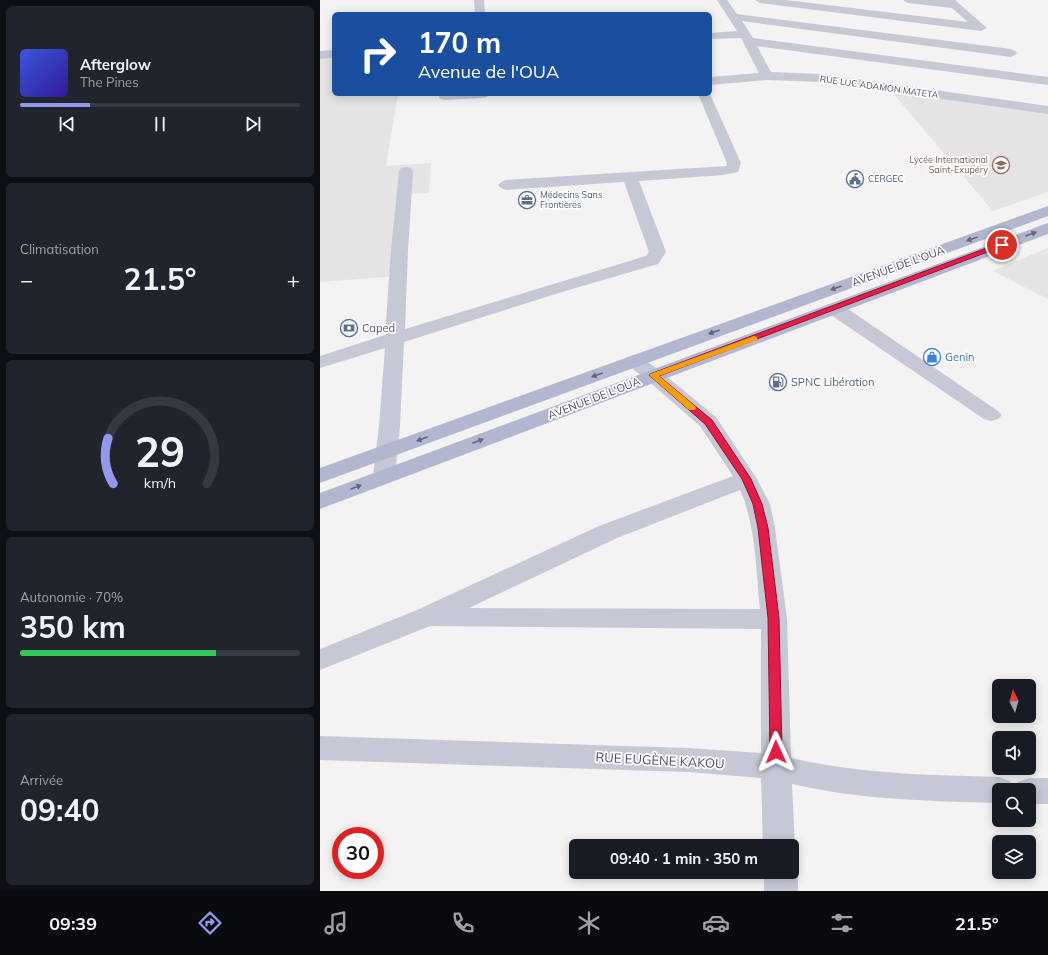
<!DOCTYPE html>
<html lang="fr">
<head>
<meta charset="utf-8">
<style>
	body { margin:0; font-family:Mulish,sans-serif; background:#20242c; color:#f1f3f6; height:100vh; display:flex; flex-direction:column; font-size:15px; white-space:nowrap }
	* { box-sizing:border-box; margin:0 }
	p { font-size:13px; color:#9ea1a6 }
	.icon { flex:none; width:22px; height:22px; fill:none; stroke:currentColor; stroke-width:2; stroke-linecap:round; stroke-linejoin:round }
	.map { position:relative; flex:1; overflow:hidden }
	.side { display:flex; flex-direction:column; gap:6px; padding:6px; background:#0d0f14; width:320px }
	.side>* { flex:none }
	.hud { position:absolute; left:12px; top:12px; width:380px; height:84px; border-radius:6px; box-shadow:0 2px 10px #0003; background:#1a4fa0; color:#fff; overflow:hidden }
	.needle { width:26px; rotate:355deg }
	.tools { position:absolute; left:672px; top:679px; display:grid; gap:8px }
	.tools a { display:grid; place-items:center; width:44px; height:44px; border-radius:6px; background:#171b24; box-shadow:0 2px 10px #0003; font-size:20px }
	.speed { position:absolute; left:12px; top:827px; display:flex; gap:8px; font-size:20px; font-weight:700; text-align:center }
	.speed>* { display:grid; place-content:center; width:52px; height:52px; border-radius:50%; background:#171b24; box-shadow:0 2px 10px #0003; line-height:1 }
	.speed .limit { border:6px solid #d22; background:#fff; color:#111 }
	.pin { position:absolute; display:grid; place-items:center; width:34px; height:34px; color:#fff; margin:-17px; border:2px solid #fff; border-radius:50%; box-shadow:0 1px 4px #0007 }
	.me { position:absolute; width:44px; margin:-22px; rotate:359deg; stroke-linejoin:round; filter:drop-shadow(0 0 3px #0008) }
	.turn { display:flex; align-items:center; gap:14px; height:84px; padding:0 20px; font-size:18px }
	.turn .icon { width:52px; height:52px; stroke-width:2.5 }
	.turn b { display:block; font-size:28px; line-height:34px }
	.big { font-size:30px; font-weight:700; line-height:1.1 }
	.side .card { flex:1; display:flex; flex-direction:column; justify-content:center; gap:6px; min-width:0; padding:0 14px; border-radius:6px; background:#20242c }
	.side .dial { align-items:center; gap:0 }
	.dial svg { height:104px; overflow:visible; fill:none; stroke:#363941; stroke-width:7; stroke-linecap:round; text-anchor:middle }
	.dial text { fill:#f1f3f6; stroke:none }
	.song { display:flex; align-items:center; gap:12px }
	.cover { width:48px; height:48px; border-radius:6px; background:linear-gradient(135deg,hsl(230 70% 55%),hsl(250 70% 35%)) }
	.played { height:4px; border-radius:2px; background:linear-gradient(90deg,#9299ed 25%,#363941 25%) }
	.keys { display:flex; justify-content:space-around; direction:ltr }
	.heat { display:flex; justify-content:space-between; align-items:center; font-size:22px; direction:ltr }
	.charge { height:6px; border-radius:3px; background:linear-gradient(90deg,#34c759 70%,#363941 0) }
	.trip { position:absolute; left:249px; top:839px; width:230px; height:40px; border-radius:6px; background:#171b24; box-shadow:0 2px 10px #0003; font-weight:700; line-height:40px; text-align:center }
	.menu { display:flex; height:64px; justify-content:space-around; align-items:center; background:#090b0e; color:#9ea1a6 }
	.menu .icon { width:28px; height:28px }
	.menu .selected { color:#9299ed }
	.menu b { font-size:18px; color:#f1f3f6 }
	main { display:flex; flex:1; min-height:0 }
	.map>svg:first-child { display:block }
	.education { fill:#e5e3e4 }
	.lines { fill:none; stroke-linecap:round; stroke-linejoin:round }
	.minor { fill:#c6c8d6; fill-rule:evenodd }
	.major { fill:#b2b6cf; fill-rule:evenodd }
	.oneway { fill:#64677b }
	.route { fill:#e11d48; stroke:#92132f }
	.slow { fill:#f59e0b }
	.labels { text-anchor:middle; stroke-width:3.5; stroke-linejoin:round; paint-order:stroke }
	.far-street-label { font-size:9px; fill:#4a4d5f; stroke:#fff }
	.far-education-label { font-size:9px; fill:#785e54; stroke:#fff; text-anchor:end }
	.far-service-label { font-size:9px; fill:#4e5e75; stroke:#fff; text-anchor:start }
	.street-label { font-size:11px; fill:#4a4d5f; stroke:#fff }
	.service-label { font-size:11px; fill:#4e5e75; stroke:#fff; text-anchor:start }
	.shop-label { font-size:11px; fill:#366cbe; stroke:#fff; text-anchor:start }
	.near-street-label { font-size:13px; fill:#4a4d5f; stroke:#fff }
</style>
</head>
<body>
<main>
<section class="side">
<div class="card">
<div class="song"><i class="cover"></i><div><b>Afterglow</b><p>The Pines</p></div></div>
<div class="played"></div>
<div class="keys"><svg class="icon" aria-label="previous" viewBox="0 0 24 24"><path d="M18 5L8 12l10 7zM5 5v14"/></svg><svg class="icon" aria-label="pause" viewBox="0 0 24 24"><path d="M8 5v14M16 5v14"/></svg><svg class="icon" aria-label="next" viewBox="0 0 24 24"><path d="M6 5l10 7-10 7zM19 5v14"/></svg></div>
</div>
<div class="card"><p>Climatisation</p>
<div class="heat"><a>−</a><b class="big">21.5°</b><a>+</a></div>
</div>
<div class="card dial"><svg viewBox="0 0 100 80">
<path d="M14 69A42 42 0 1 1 86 69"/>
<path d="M14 69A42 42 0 0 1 10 34" stroke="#9299ed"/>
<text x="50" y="56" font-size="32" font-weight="700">29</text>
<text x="50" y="72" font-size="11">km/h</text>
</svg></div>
<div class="card"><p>Autonomie · 70%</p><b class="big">350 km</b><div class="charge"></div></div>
<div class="card"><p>Arrivée</p><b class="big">09:40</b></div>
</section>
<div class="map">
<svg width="728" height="891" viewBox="0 0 728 891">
	<rect width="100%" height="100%" fill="#f4f2f2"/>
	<!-- education -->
	<g class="education">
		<polygon points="14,58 14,94 78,94 66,166 111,163 109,193 85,194 78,276 0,282 0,59"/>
		<polygon points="572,92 728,113 728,192 673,211"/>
		<polygon points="728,248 728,299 673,271"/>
	</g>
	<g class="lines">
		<!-- minor -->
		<g class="minor">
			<polygon points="154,0 164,0 165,14 155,14"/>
			<polygon points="397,0 407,0 417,14 691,49 695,51 697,53 695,55 691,57 422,21 433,38 728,77 728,85 437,46 451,72 501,74 728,106 728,114 501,82 447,80 390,85 390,77 439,73 421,38 390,39 390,33 417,31"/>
			<polygon points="435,0 466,0 648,22 632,8 588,3 583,0 635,0 667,28 661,31 440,3"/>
			<polygon points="14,50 14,58 0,59 0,51"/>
			<polygon points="120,94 168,94 167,97 162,98 125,100 120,99 119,96"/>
			<polygon points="378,94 390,94 421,163 418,172 403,175 319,181 346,252 338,264 242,292 84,342 80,426 75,476 72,481 64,483 56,481 53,476 59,426 65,348 0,368 0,356 65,335 71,250 79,171 81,168 86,167 91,168 93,171 88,250 85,329 326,256 329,252 304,182 186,190 181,188 178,185 181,182 186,180 406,166 407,163"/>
			<polygon points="515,303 522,305 678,411 682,415 678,419 671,421 664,419 508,313 506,309 508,305"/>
			<path d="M314,355L321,357L340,371L396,417L437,479L450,504L455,528L467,619L471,758C539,774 609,775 679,777L690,781L694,789L698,782L709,778H728V804H709V790H679V803C610,801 540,800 472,784L475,846L472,853V846H443L441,778L368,772L0,760V736L368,748L441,753V629L110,626L0,670V649L97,610L279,526L413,476L380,426L326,379L307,365L304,361L307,357ZM420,490C436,525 436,571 440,609L149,608L297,538Z"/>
			<polygon points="472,861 478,872 478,891 444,891 444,872 472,872"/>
		</g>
		<!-- major -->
		<g class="major">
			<polygon points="728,206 728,216 0,483 0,468"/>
			<polygon points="728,223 728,234 0,509 0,493"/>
		</g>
	</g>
	<!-- one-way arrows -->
	<defs><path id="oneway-solid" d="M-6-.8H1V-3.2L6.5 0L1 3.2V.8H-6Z"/></defs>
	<g class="oneway">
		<use href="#oneway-solid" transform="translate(711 234) rotate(-20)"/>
		<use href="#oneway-solid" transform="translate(652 239) rotate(160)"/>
		<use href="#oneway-solid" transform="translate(516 288) rotate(160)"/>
		<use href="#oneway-solid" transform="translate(394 332) rotate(160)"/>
		<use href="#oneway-solid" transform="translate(277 375) rotate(160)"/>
		<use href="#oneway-solid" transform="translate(102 439) rotate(160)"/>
		<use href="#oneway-solid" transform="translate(158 441) rotate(-21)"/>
		<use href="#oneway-solid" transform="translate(36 487) rotate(-21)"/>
	</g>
	<!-- route -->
	<polygon class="route" points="680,243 686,245 339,376 392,420 431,479 442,504 448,528 459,618 462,752 460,755 456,757 451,755 450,752 448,618 438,528 433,504 422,479 385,424 329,375 330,374"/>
	<!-- slow -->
	<polygon class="slow" points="434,336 437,337 437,340 339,376 375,406 376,408 375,410 369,410 329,375 330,374"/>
	<!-- icons -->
	<defs>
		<g id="school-ring" transform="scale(0.9)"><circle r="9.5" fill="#fff" stroke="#8d6e63" stroke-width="1.5"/><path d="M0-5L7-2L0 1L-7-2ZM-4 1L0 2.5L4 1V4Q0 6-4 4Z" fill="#8d6e63"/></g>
		<g id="civic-ring" transform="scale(0.9)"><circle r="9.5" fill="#fff" stroke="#5c6f8a" stroke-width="1.5"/><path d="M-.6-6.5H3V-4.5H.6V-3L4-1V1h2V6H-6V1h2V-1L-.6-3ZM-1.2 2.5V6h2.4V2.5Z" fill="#5c6f8a"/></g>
		<g id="office-ring" transform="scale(0.9)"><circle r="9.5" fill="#fff" stroke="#5c6f8a" stroke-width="1.5"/><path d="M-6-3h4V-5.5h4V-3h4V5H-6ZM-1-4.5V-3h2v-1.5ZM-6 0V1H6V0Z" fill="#5c6f8a"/></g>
		<g id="bank-ring" transform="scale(0.9)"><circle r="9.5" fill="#fff" stroke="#5c6f8a" stroke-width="1.5"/><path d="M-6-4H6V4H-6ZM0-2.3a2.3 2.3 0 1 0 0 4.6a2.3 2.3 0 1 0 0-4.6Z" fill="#5c6f8a"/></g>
		<g id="shop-ring" transform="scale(0.9)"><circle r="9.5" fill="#fff" stroke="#3f7fe0" stroke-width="1.5"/><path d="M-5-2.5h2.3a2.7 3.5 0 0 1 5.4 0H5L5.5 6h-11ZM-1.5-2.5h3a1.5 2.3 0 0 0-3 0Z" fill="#3f7fe0"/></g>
		<g id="fuel-ring" transform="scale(0.9)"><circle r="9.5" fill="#fff" stroke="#5c6f8a" stroke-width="1.5"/><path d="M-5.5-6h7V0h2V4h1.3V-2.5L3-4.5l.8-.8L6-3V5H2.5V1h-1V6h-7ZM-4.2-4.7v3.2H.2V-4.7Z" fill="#5c6f8a"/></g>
	</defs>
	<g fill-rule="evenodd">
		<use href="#school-ring" x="681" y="165"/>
		<use href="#civic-ring" x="535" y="179"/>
		<use href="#office-ring" x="207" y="200"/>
		<use href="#bank-ring" x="29" y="328"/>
		<use href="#shop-ring" x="612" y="357"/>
		<use href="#fuel-ring" x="458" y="382"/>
	</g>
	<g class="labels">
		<!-- far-street labels -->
		<g class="far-street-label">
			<text transform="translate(559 87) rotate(8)" y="3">RUE LUC ADAMON MATETA</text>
		</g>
		<!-- far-education labels -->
		<g class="far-education-label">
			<text x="668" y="163">Lycée International<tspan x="668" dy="10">Saint-Exupéry</tspan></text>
		</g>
		<!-- far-service labels -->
		<g class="far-service-label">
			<text x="548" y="182">CERGEC</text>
			<text x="220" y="198">Médecins Sans<tspan x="220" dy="10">Frontières</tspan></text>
		</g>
		<!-- street labels -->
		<g class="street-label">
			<text transform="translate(578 266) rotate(-20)" y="4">AVENUE DE L'OUA</text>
			<text transform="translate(274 398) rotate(-21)" y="4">AVENUE DE L'OUA</text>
		</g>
		<!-- service labels -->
		<g class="service-label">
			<text x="42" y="332">Caped</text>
			<text x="471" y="386">SPNC Libération</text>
		</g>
		<!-- shop labels -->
		<g class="shop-label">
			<text x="625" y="361">Genin</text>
		</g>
		<!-- near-street labels -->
		<g class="near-street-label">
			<text transform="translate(340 760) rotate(3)" y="5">RUE EUGÈNE KAKOU</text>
		</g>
	</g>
</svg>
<div class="tools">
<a><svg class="needle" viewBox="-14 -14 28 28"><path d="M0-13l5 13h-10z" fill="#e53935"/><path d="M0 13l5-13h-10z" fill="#9ea1a6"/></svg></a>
<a><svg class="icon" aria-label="sound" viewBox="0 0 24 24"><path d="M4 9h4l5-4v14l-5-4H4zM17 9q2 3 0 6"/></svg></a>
<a><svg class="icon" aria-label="search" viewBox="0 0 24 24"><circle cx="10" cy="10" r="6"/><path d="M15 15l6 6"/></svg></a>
<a><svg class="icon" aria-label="layers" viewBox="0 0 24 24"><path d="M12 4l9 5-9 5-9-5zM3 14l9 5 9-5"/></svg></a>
</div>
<div class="speed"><div class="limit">30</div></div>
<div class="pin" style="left:682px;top:245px;background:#d93025"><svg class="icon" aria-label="arrive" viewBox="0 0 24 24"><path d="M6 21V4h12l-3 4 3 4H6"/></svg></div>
<svg class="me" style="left:456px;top:752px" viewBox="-20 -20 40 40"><path d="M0-17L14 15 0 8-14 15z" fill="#e11d48" stroke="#fff" stroke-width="4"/></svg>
<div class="trip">09:40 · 1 min · 350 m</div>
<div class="hud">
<div class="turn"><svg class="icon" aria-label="right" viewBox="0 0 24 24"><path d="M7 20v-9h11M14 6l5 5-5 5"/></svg><div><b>170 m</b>Avenue de l'OUA</div></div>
</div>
</div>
</main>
<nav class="menu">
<b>09:39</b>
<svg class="icon selected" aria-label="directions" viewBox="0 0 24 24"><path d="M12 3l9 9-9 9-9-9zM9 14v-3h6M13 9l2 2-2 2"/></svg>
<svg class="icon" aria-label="music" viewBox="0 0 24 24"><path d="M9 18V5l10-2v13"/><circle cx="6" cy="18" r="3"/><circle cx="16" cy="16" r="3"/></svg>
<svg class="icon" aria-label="phone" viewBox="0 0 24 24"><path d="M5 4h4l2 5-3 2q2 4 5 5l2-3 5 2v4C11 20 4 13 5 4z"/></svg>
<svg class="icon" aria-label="climate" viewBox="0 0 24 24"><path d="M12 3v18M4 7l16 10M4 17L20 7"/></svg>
<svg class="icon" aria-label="car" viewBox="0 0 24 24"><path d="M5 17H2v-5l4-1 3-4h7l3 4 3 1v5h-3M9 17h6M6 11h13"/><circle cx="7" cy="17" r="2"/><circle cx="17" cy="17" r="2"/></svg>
<svg class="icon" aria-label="filters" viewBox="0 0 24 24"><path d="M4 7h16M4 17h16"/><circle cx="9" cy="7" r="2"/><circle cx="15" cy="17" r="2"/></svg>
<b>21.5°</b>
</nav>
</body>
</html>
